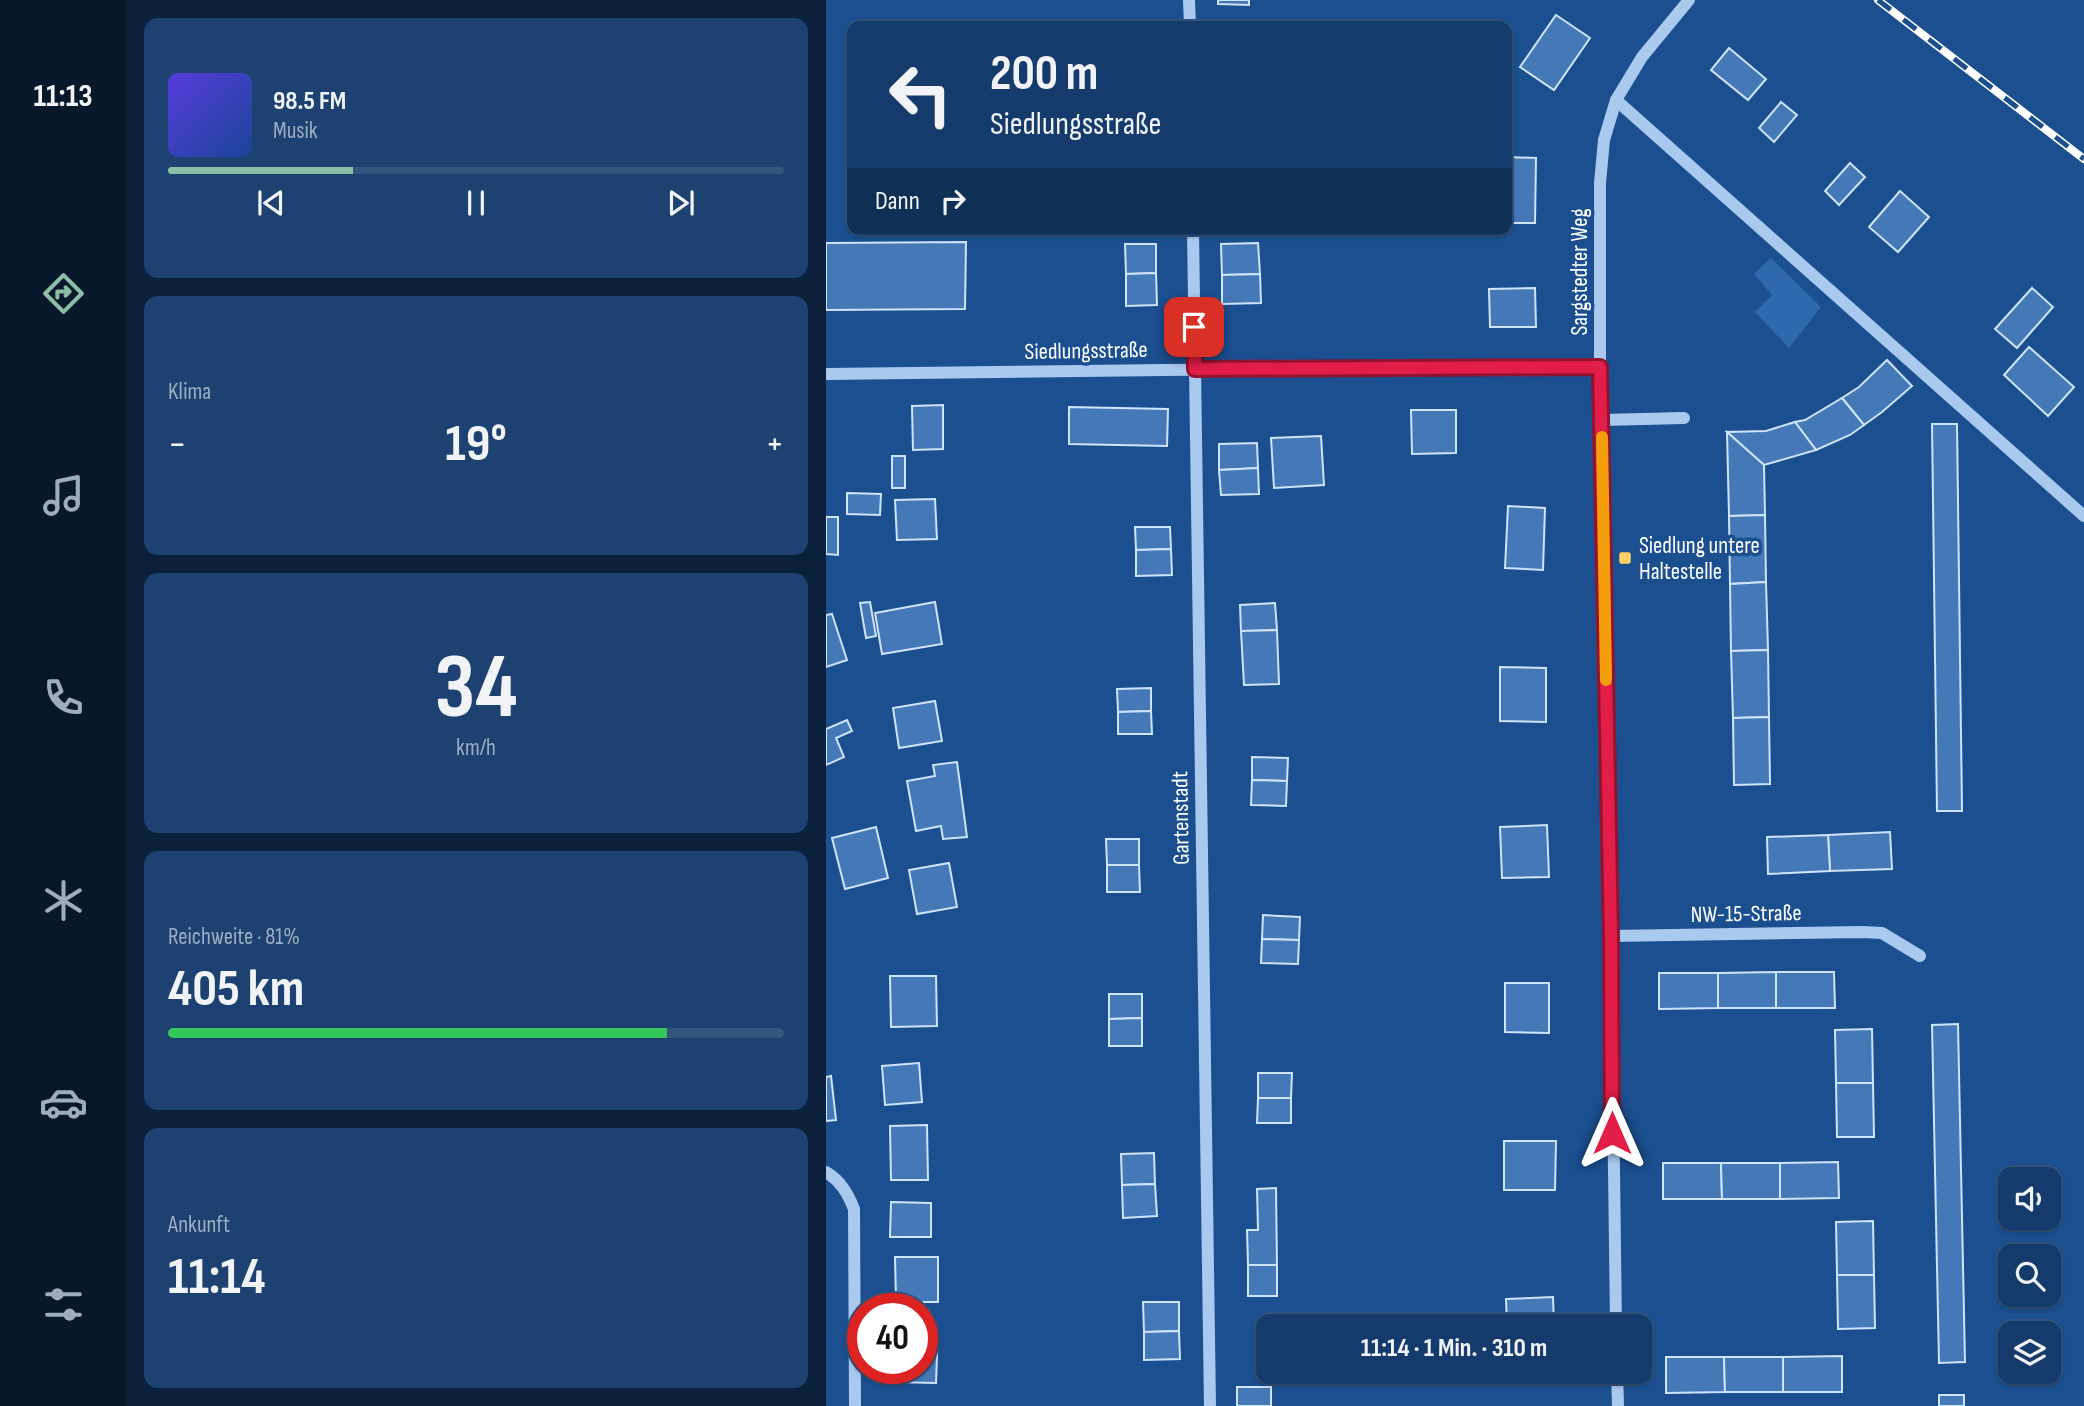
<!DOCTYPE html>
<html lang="de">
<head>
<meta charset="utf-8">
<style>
	body { margin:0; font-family:"Sofia Sans Condensed",sans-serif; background:#1d4271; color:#f1f3f6; height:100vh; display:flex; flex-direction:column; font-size:26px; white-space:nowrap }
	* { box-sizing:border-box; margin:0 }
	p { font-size:23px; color:#9dadc1 }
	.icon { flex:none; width:38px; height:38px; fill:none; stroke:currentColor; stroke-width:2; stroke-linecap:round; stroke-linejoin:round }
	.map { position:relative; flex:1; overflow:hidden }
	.panel { display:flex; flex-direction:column; gap:18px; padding:18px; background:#0b203b; width:700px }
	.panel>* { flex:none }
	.guide { position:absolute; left:21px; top:21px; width:665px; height:214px; border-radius:14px; box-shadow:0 2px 5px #0004,0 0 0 2px #33557e; background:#143b6b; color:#f1f3f6; overflow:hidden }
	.controls { position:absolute; left:1172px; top:1167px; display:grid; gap:14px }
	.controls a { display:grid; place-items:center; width:63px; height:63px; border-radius:14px; background:#143b6b; box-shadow:0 2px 5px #0004,0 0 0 2px #33557e; font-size:35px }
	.speed { position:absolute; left:21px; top:1293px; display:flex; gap:14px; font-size:35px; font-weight:700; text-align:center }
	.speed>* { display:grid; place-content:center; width:91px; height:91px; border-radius:50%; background:#143b6b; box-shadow:0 2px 5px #0004,0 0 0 2px #33557e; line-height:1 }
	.speed .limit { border:10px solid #d22; background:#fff; color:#111 }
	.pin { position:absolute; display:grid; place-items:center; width:60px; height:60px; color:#fff; margin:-30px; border-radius:14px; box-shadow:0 4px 10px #0006 }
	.me { position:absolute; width:77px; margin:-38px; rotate:0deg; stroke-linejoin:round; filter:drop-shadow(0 0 5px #0008) }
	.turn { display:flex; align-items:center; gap:24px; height:147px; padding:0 28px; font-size:32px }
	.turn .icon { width:91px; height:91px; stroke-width:2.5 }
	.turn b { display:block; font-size:49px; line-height:60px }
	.then { display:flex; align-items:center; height:66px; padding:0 28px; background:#0003; gap:14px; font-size:26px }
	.big { font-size:52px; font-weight:700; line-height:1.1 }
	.panel .card { flex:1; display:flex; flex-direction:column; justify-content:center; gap:10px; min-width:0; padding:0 24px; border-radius:14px; background:#1d4271 }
	.panel .dial { align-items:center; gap:0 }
	.dial b { font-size:91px; line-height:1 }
	.song { display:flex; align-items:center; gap:21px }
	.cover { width:84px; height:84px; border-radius:10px; background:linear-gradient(135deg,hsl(250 70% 55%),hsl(220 70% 35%)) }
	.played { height:7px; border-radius:4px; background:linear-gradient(90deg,#8abfa5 30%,#33557e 30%) }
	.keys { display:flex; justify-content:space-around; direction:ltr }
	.heat { display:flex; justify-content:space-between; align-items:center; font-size:38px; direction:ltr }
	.charge { height:10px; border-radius:5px; background:linear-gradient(90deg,#34c759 81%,#33557e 0) }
	.trip { position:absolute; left:430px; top:1314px; width:396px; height:70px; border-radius:14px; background:#143b6b; box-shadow:0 2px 5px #0004,0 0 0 2px #33557e; font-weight:700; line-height:70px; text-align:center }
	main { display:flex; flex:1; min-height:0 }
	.tab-bar { display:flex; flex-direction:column; width:126px; justify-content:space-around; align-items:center; background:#08182b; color:#9dadc1 }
	.tab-bar .icon { width:49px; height:49px }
	.tab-bar .on { color:#8abfa5 }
	.tab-bar b { font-size:32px; color:#f1f3f6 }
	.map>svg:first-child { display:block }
	.green { fill:#2e69ad }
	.building { fill:#4478b7; stroke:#cfe3fa; stroke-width:2 }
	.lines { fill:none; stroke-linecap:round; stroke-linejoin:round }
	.minor { stroke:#a9c9ee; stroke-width:12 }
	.rail-casing { stroke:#fff; stroke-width:8 }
	.rail { stroke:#1b4f8f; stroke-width:5; stroke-dasharray:16; stroke-linecap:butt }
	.route-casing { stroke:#92132f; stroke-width:18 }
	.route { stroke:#e11d48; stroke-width:12 }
	.slow { stroke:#f59e0b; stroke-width:12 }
	.poi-dot { fill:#ffd166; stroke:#1b4f8f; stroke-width:2.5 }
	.labels { text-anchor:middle; stroke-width:7; stroke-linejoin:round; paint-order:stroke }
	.street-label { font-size:23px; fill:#fff; stroke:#1b4f8f }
	.poi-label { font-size:23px; fill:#fff; stroke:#1b4f8f; text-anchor:start }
</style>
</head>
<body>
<main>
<nav class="tab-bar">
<b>11:13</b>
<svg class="icon on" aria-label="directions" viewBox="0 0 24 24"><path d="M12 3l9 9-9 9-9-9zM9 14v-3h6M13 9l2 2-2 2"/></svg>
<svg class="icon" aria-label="music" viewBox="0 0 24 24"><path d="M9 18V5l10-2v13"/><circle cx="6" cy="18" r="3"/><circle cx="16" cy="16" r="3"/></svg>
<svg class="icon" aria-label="phone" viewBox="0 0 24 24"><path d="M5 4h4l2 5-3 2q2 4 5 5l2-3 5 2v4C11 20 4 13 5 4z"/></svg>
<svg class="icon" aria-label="climate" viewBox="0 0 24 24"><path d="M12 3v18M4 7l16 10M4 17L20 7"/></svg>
<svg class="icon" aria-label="car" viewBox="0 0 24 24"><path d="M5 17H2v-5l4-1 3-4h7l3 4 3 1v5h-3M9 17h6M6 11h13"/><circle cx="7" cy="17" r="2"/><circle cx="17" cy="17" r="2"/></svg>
<svg class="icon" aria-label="filters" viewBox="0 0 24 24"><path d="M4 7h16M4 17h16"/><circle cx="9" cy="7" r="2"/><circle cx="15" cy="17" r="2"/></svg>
</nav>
<section class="panel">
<div class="card">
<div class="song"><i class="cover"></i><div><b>98.5 FM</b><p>Musik</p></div></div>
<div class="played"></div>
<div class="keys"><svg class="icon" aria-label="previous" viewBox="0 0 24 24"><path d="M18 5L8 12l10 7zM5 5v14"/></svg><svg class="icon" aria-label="pause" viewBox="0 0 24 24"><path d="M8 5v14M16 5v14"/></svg><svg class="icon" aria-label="next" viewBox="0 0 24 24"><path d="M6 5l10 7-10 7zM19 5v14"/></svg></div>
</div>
<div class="card"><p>Klima</p>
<div class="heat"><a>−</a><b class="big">19°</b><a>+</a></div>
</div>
<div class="card dial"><b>34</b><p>km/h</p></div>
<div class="card"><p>Reichweite · 81%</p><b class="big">405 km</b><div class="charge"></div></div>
<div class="card"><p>Ankunft</p><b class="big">11:14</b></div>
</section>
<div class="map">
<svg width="1258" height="1406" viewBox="0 0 1258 1406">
	<rect width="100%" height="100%" fill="#1b4f8f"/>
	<!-- green -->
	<polygon class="green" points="945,258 995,307 963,348 929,312 946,295 928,274"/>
	<!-- building -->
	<g class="building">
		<polygon points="392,0 423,0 423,5 392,4"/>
		<polygon points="730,15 764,38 728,90 694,67"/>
		<polygon points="903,48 940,79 922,100 885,70"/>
		<polygon points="955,102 971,115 948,142 933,128"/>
		<polygon points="681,157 710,158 709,223 681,223"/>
		<polygon points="1024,163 1039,177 1013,205 999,191"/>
		<polygon points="1074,191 1103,217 1072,252 1043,227"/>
		<polygon points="140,242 139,309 0,310 0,243"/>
		<polygon points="432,243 434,274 396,275 395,244"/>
		<polygon points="299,244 330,244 330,273 300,274"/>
		<polygon points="330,273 331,305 300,306 300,274"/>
		<polygon points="434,274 435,303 396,304 396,275"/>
		<polygon points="709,288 710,327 664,327 663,289"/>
		<polygon points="1206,288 1227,307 1191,348 1169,329"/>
		<polygon points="1203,347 1248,387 1222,416 1178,375"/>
		<polygon points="1061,360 1086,386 1056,412 1038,425 1016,398 1033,387"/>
		<polygon points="1016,398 1038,425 1024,435 990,450 969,422 979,420"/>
		<polygon points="117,405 117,449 87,450 86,406"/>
		<polygon points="243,407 342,409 341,446 243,444"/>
		<polygon points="585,410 630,410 630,453 586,454"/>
		<polygon points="969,422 990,450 938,465 901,432 940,431"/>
		<polygon points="1106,424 1131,424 1136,811 1111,811"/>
		<polygon points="901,432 938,465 939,515 903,516"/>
		<polygon points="495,436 498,485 448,488 445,438"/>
		<polygon points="431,443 432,468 393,470 393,444"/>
		<rect x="66" y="456" width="13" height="32"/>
		<polygon points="432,468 433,494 395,495 393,470"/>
		<polygon points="21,493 55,494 54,515 21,514"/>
		<polygon points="109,499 111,539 71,540 69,500"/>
		<polygon points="682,506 719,508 717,570 679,568"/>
		<polygon points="939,515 940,582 904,584 903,516"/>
		<polygon points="0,517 12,517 12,555 0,554"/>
		<polygon points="309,527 344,527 345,549 310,550"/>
		<polygon points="345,549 346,575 310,576 310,550"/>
		<polygon points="940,582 942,650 905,651 904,584"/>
		<polygon points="44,602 50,636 40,638 34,603"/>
		<polygon points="109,602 116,644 56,654 49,613"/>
		<polygon points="449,603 451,630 415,631 414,605"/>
		<polygon points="6,614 21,660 0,667 0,615"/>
		<polygon points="451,630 453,684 418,685 415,631"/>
		<polygon points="942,650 943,717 907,718 905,651"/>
		<polygon points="674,667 720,668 720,722 674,721"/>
		<polygon points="325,688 325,711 292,712 291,689"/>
		<polygon points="109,701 116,741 73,748 67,708"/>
		<polygon points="325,711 326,734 292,734 292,712"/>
		<polygon points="943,717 944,784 908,785 907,718"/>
		<polygon points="21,720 26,731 10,738 18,757 0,765 0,729"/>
		<polygon points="426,757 462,758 461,781 426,780"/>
		<polygon points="131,762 141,837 117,839 115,826 90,831 81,781 109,776 107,765"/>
		<polygon points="426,780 461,781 460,806 425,805"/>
		<polygon points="721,825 723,877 676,878 674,827"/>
		<polygon points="50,827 62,878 19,889 6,838"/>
		<polygon points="1064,832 1066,869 1004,871 1002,835"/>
		<polygon points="1002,835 1004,871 942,874 941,837"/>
		<polygon points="280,839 313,839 313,865 281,865"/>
		<polygon points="123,863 131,907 91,914 83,870"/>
		<polygon points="281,865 313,865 314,892 281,892"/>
		<polygon points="437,915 474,917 473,940 436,939"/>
		<polygon points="436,939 473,940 472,964 435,963"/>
		<polygon points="950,972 950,1008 892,1008 892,973"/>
		<polygon points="950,972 1008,972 1009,1008 950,1008"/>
		<polygon points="833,973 892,973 892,1008 833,1009"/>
		<polygon points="64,976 110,976 111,1026 65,1027"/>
		<polygon points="679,983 723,983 723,1033 679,1032"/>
		<polygon points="283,994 316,994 316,1018 283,1019"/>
		<polygon points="316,1018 316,1046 283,1046 283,1019"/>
		<polygon points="1132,1024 1139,1362 1113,1363 1106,1025"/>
		<polygon points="1046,1029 1047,1083 1010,1083 1009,1030"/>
		<polygon points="93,1063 96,1102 59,1105 56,1066"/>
		<polygon points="432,1073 466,1073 465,1098 432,1098"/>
		<polygon points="5,1076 10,1120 0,1121 0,1077"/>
		<polygon points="1010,1083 1047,1083 1048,1137 1011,1137"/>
		<polygon points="432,1098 465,1098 465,1123 431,1123"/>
		<polygon points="101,1125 102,1180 65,1180 64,1126"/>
		<polygon points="678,1141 730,1141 729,1190 678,1190"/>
		<polygon points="328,1153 329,1184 296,1185 295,1154"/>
		<polygon points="1012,1162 1013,1198 954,1199 954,1163"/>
		<polygon points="837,1163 895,1163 896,1199 837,1199"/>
		<polygon points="895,1163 954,1163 954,1199 896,1199"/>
		<polygon points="329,1184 331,1216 297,1218 296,1185"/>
		<polygon points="450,1188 451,1265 422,1265 421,1230 432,1230 431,1189"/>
		<polygon points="65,1202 105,1203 105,1237 64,1237"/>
		<polygon points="1047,1221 1048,1275 1011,1275 1010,1222"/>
		<polygon points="69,1257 112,1257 112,1302 70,1302"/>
		<rect x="422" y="1265" width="29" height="31"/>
		<polygon points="1011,1275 1048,1275 1049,1328 1012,1329"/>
		<polygon points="727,1297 728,1326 681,1326 680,1299"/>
		<polygon points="317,1302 353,1302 353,1331 318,1332"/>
		<polygon points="96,1328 112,1329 110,1383 66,1382 66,1368 96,1368"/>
		<polygon points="353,1331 354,1359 318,1360 318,1332"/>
		<polygon points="1016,1356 1016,1392 957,1392 957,1357"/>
		<polygon points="840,1357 898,1357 899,1392 840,1393"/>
		<polygon points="898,1357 957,1357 957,1392 899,1392"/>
		<rect x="411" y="1387" width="34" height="19"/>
		<rect x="1113" y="1395" width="25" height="11"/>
	</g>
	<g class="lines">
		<!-- minor -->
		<g class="minor">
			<polyline points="363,0 364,26"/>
			<polyline points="790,100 1258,516"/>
			<polyline points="367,229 384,1406"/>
			<polyline points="0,374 751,365 774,367"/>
			<polyline points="776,420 858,418"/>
			<polyline points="785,936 1037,932 1056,933 1094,956"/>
			<path d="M0,1172C15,1181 22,1194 28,1209L29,1406"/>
			<polyline points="790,1326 785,936 774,367 774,183 778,140 790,100 816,57 863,0"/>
			<polyline points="791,1372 792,1406"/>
		</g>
		<!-- rail casing -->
		<g class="rail-casing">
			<polyline id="rail" points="1052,0 1258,159"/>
		</g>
		<!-- rail -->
		<use href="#rail" class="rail"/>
	</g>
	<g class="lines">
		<!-- route casing -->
		<g class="route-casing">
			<polyline id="route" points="368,327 369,369 774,367 785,936 786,1133"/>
		</g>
		<!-- route -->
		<use href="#route" class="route"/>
		<!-- slow -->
		<polyline class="slow" points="776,437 780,680"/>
	</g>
	<!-- markers -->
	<rect class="poi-dot" x="792" y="551" width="14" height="14" rx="3.5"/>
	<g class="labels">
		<!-- street labels -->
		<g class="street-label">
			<text transform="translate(753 272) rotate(-90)" y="8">Sargstedter Weg</text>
			<text transform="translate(260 350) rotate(-1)" y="8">Siedlungsstraße</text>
			<text transform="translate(354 818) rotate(-91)" y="8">Gartenstadt</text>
			<text transform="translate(920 913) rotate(-1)" y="8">NW-15-Straße</text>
		</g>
		<!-- poi labels -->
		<g class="poi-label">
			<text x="813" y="553">Siedlung untere<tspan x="813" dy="26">Haltestelle</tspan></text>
		</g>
	</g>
</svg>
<div class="controls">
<a><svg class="icon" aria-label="sound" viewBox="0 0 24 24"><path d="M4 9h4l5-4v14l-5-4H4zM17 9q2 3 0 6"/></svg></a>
<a><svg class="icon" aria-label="search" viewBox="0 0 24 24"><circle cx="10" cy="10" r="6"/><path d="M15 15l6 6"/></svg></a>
<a><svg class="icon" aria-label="layers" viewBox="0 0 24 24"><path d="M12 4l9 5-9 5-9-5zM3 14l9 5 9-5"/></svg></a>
</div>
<div class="speed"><div class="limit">40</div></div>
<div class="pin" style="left:368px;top:327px;background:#d93025"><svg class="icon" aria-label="arrive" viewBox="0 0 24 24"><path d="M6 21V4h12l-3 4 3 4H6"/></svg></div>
<svg class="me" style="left:786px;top:1133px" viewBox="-20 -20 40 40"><path d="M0-17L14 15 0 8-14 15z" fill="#e11d48" stroke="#fff" stroke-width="4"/></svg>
<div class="trip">11:14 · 1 Min. · 310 m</div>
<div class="guide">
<div class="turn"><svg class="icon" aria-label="left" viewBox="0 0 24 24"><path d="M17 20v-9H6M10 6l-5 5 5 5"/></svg><div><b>200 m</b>Siedlungsstraße</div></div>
<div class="then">Dann<svg class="icon" aria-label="right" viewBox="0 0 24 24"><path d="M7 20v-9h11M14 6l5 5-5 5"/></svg></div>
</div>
</div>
</main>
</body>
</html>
